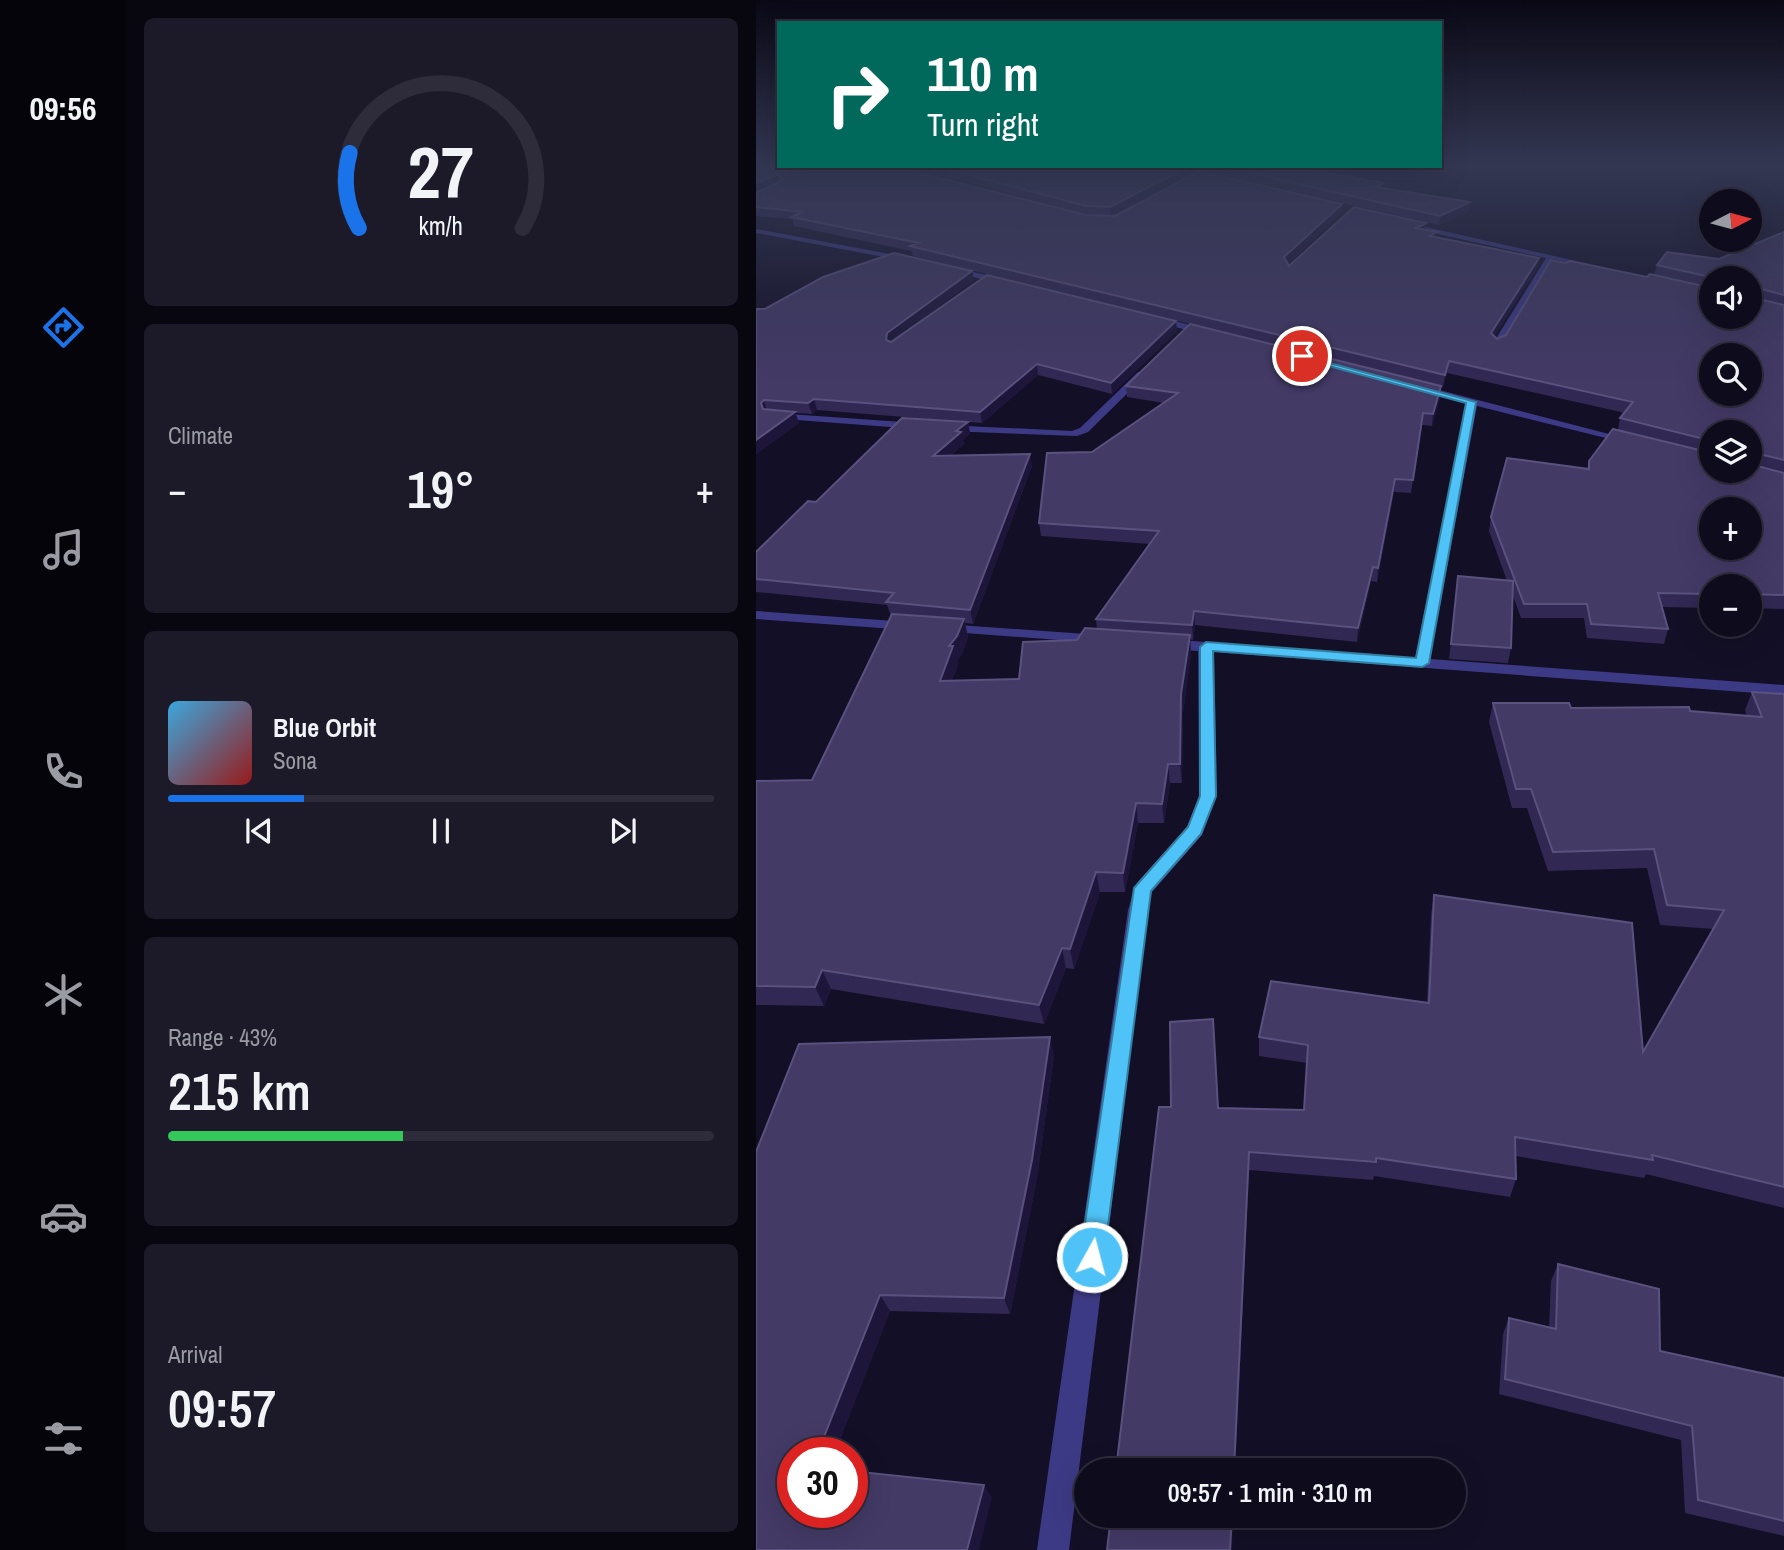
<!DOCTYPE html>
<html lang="en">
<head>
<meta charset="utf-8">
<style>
	body { margin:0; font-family:"Archivo Narrow",sans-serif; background:#1c1929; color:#f1f3f6; height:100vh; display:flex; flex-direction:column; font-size:26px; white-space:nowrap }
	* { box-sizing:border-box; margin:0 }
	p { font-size:23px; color:#9b9ba3 }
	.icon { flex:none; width:38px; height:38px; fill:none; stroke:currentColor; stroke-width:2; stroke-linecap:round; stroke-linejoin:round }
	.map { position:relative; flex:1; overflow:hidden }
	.sheet { display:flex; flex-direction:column; gap:18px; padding:18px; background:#08060f; width:630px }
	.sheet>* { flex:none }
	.banner { position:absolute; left:21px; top:21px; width:665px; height:147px; border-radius:0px; box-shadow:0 7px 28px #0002,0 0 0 2px #2e2b3b; background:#00695c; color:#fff; overflow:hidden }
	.needle { width:46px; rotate:84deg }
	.controls { position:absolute; left:943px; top:189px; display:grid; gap:14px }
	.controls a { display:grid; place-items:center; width:63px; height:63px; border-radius:50%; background:#0e0b1c; box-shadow:0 7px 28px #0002,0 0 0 2px #2e2b3b; font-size:35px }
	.speed { position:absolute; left:21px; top:1437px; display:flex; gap:14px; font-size:35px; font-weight:700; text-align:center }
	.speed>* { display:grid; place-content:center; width:91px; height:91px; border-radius:50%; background:#0e0b1c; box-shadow:0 7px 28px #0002,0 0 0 2px #2e2b3b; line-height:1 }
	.speed .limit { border:10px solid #d22; background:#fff; color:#111 }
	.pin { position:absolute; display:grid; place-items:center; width:60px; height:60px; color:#fff; margin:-30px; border:4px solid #fff; border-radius:50%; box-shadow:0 2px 7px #0007 }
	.me { position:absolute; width:77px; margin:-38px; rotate:7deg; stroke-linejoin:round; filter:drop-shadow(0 0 5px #0008) }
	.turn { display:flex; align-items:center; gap:24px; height:147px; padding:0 35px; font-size:32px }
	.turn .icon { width:91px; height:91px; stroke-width:2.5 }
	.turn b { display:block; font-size:49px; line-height:60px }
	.big { font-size:52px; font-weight:600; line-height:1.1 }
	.sheet .widget { flex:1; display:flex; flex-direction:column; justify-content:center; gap:10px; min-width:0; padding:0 24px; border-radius:10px; background:#1c1929 }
	.sheet .dial { align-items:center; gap:0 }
	.dial svg { height:182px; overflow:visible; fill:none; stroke:#2e2b3b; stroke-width:7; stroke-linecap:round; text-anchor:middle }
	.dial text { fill:#f1f3f6; stroke:none }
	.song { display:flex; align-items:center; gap:21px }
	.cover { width:84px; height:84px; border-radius:10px; background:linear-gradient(135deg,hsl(200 70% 55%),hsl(0 70% 35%)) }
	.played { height:7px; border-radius:4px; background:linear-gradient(90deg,#1a73e8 25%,#2e2b3b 25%) }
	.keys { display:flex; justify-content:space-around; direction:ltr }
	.heat { display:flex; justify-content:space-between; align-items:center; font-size:38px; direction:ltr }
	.charge { height:10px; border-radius:5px; background:linear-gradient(90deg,#34c759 43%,#2e2b3b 0) }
	.trip { position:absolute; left:318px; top:1458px; width:392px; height:70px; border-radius:35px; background:#0e0b1c; box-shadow:0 7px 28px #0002,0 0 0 2px #2e2b3b; font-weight:600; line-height:70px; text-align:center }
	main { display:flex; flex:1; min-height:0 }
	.menu { display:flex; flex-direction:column; width:126px; justify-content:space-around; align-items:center; background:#06040b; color:#9b9ba3 }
	.menu .icon { width:49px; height:49px }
	.menu .current { color:#1a73e8 }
	.menu b { font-size:32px; color:#f1f3f6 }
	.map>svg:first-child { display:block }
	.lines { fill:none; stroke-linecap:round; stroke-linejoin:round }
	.minor { fill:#3d3a85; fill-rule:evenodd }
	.wall { fill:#312854; fill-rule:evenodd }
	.shaded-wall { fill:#1d163a }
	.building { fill:#433a66; stroke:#5a527e; stroke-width:2; fill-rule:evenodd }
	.route { fill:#4fc3f7; stroke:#337fa1; stroke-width:2 }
</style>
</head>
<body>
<main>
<nav class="menu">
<b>09:56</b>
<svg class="icon current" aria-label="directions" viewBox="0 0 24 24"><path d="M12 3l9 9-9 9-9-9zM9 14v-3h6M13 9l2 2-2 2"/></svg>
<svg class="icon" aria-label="music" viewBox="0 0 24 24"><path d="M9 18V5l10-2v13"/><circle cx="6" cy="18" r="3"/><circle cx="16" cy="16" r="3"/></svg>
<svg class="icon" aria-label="phone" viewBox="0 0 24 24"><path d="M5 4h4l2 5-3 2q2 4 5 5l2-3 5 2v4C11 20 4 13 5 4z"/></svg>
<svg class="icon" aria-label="climate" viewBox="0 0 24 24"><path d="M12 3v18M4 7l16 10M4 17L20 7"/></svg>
<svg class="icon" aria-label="car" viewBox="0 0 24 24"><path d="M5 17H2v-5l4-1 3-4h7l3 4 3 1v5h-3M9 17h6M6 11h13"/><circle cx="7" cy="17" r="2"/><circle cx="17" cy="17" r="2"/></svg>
<svg class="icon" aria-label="filters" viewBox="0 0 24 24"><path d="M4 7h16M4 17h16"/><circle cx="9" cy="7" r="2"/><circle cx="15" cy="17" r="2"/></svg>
</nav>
<section class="sheet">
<div class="widget dial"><svg viewBox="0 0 100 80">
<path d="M14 69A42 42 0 1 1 86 69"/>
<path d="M14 69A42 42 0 0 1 10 36" stroke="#1a73e8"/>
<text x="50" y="56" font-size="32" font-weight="700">27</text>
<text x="50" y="72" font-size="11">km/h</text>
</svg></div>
<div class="widget"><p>Climate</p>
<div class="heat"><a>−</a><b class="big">19°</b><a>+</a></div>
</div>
<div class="widget">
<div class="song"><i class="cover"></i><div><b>Blue Orbit</b><p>Sona</p></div></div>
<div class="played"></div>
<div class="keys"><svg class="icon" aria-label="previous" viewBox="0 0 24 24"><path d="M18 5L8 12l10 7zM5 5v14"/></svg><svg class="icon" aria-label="pause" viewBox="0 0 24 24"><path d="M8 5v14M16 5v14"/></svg><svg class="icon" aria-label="next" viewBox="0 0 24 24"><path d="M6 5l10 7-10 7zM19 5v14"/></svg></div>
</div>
<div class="widget"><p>Range · 43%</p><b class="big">215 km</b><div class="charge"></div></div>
<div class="widget"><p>Arrival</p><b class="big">09:57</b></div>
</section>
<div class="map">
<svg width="1028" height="1550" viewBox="0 0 1028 1550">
	<rect width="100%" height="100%" fill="#130f26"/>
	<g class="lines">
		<!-- minor -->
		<g class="minor">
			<polygon points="405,167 417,167 464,180 461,182"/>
			<polygon points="648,222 864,271 860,273 797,259 746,345 741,348 736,345 790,258 645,226"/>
			<polygon points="0,229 155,258 159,260 155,262 0,233"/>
			<polygon points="195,267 253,280 254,282 250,285 192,271"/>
			<polygon points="399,316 457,331 459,333 454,336 396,321 396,317"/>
			<polygon points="382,372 391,374 332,432 321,436 189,431 183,428 189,425 316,431 324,428"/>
			<polygon points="664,385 880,441 874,444 721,406 674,659 1028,685 1028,695 458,652 461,796 446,835 396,892 392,910 313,1550 281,1550 372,910 380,884 431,827 443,796 442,651 410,649 402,644 410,639 659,658 711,403 660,390 660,386"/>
			<polygon points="18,413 161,423 167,426 161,429 14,418 14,414"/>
			<polygon points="0,611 152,622 159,626 152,630 0,619"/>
			<polygon points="187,624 344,635 351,639 344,643 182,631 180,628 182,625"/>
		</g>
	</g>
	<!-- wall -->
	<g class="wall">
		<path d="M0,167L168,174L331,215L155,167H426L430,168V177L355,216L586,204V212L532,264L533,266L669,230L681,237L781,268L738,336L741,339L898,275L901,265L963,259L1028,232V609L994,608V586H956V608L906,607L912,629L908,644L831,638L828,618H765L757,596L755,648L752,663L693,659L702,576L751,581L733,531L735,517L831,469L833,461L862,430L864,418L869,413L691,373L687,387H685L684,398L676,426L666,425L655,493L638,492L621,582L615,581L601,642L439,625L437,640L434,639L435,654L427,713L426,783H414L408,823H382L369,892H344L318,969L310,968L288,1024L75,989L68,1006L0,1005V781L56,780L135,616L131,605L0,592V552L60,502L185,420L61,410L56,414L39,413L43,423L0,454L9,309L216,271L218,280L135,342L420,321L421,331L356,394L282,375L226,423L212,422L214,433L207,440L208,444L194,456L276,466L217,624L209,623L212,637L206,654L201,661L202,665L196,680L263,679L321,640L341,629L340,619L394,544L285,536L283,523L336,452L408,403L371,397L370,386L434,324L157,256L155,251L38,226L36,219L0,216V193L12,187L0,192ZM956,278H994L956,317ZM956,432L994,471H956Z"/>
		<polygon points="431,167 573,168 572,173 627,183 627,188 713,211 683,225"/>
		<polygon points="996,692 1028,694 1028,1208 890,1174 888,1178 760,1156 760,1179 754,1197 618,1176 617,1180 493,1170 479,1470 360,1470 462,1108 548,1110 551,1063 503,1056 503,1037 671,1003 675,914 678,895 887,1052 957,929 904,925 891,868 792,871 771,808 756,808 733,722 737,703 815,708 934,711 991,716 989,710"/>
		<polygon points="298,1055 281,1178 254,1314 134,1311 79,1452 37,1452 37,1512 236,1498 0,1550 0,1152"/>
		<polygon points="802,1264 904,1351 1028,1378 1028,1536 929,1513 925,1440 743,1394 747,1334 753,1318 793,1328 795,1281"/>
	</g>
	<!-- shaded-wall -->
	<g class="shaded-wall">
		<polygon points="430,168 430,177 354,216 354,207"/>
		<polygon points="22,174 24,183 0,192 0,183"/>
		<polygon points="714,202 713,211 683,225 684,216"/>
		<polygon points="586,204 586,212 528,267 528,257"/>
		<polygon points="670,223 669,233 660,228"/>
		<polygon points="783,258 781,268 734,344 735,333"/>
		<polygon points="216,271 218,280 133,343 130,340 131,333"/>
		<polygon points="420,321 421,331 356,394 355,383"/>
		<polygon points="693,361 691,373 687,387 689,375"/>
		<polygon points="281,364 282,375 226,423 224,412"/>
		<polygon points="685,386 684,398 676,426 677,414"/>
		<polygon points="58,399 61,410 56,414 52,403"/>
		<polygon points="8,400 11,411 8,414 5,403"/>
		<polygon points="39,412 43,423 0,454 0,440"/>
		<polygon points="667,413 666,425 655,493 657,480"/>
		<polygon points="212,422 214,433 207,440 208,444 180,469 177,456 200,431"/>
		<polygon points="999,453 995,465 994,466 994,455"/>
		<polygon points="274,454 276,466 217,624 214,610"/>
		<polygon points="639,479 638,492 621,582 622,568"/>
		<polygon points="617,567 615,581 601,642 602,628"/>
		<polygon points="438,611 439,625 437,640 436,625"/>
		<polygon points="208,619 212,637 206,654 201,661 202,665 189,700 184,681 193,646"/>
		<polygon points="434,635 435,654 427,713 426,783 424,764 425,694"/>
		<polygon points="412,764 414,783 408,823 406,804"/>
		<polygon points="380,803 382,823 369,892 367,873"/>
		<polygon points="340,872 344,892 318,969 314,949"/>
		<polygon points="306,948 310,968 288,1024 283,1005"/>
		<polygon points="66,970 75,989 68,1006 59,987"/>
		<polygon points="294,1037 298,1055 281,1178 254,1314 248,1298"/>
		<polygon points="493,1152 493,1170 479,1470 478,1470"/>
		<polygon points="124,1295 134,1311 79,1452 62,1452"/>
		<polygon points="228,1485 236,1498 223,1550 211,1550"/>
		<polygon points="476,1516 477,1516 476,1550 474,1550"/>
	</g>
	<!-- building -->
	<g class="building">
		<path d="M0,167H151L168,174L330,215L359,216L443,171L586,204L528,257L533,266L598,207L670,223L660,228L681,232L674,236L783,258L735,333L741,339L750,335L795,260L810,263L814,261L891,277L894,274L956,288V317H994V278H959L901,265L911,252L963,259L1028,232V295L998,287L994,290L997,298L1028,305V460L999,453L994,455V432H956V441L864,418L877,402L693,361L689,375L154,246L163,243L35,217L48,212L0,207V193L27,180L22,174L0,183ZM956,355H994V394H956Z"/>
		<polygon points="183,167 426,167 430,168 354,207 330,206"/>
		<polygon points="467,167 573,168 564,172 627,183 620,187 714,202 684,216"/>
		<polygon points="138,253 216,271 131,333 130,340 135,342 231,275 420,321 355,383 281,364 224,412 58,399 52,403 8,400 5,403 7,409 39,412 0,440 0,309 9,309 67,277"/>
		<polygon points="434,324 685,386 677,414 667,413 657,480 639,479 622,568 617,567 602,628 438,611 436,625 340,619 403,531 283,523 291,453 336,452 422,393 370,386"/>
		<polygon points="146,418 212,422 200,431 205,432 177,456 274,454 214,610 130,602 138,593 0,579 0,552 52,501 60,502"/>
		<path d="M857,429L956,453V471H994V464L1028,473V595L994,594V586H956V594L902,593L912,629L835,624L831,604H768L735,517L751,458L833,469V461ZM956,509H994V548H956Z"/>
		<polygon points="702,576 757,581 755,648 695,644"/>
		<polygon points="136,614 208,619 201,636 193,646 197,646 184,681 263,679 267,642 321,640 329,628 434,635 425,694 424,764 412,764 406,804 380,803 367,873 340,872 314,949 306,948 283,1005 66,970 59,987 0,986 0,781 56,780"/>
		<polygon points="996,692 1028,694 1028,1187 896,1155 897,1160 759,1137 760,1179 620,1158 620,1162 493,1152 478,1470 360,1470 403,1107 415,1107 414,1022 457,1019 462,1108 548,1110 552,1045 503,1037 515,981 673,1003 678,895 876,923 887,1052 968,910 911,905 898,849 797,852 775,789 760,789 737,703 813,703 815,708 933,707 934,711 1006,717"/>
		<polygon points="294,1037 276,1160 248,1298 124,1295 62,1452 37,1452 37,1512 96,1512 96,1471 228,1485 211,1550 0,1550 0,1152 43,1044"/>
		<polygon points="802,1264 903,1289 904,1351 1028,1378 1028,1521 942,1500 936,1426 749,1379 753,1318 800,1329"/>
		<polygon points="355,1516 476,1516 474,1550 351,1550"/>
	</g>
	<!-- sky -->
	<linearGradient id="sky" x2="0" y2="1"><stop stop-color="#0a0815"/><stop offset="0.43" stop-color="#333752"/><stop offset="1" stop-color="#333752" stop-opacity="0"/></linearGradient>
	<rect width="1028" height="384" fill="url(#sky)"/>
	<!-- route -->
	<polygon class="route" points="543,355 720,402 673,663 666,667 457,651 460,796 445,834 395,891 348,1257 344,1265 336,1269 328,1265 324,1257 378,888 432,827 444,796 444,647 450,642 660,658 710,403 543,358"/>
</svg>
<div class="controls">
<a><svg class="needle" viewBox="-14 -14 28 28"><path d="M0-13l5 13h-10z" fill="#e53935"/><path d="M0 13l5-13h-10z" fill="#9b9ba3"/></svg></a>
<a><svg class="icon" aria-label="sound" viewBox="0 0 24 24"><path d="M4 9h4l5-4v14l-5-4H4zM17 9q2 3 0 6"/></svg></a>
<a><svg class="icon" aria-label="search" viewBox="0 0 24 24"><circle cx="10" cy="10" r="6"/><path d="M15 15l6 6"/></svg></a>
<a><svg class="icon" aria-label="layers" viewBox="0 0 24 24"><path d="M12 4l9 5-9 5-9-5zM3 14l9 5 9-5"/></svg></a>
<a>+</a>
<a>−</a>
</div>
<div class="speed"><div class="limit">30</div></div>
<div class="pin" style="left:546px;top:356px;background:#d93025"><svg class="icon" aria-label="arrive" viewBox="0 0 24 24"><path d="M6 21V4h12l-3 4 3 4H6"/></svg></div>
<svg class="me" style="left:336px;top:1257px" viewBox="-20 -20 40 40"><circle r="17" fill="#4fc3f7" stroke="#fff" stroke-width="3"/><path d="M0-11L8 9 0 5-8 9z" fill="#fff"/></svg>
<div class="trip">09:57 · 1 min · 310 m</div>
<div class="banner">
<div class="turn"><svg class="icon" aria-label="right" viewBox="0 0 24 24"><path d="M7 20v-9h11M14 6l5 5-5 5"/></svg><div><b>110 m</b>Turn right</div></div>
</div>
</div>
</main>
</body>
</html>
